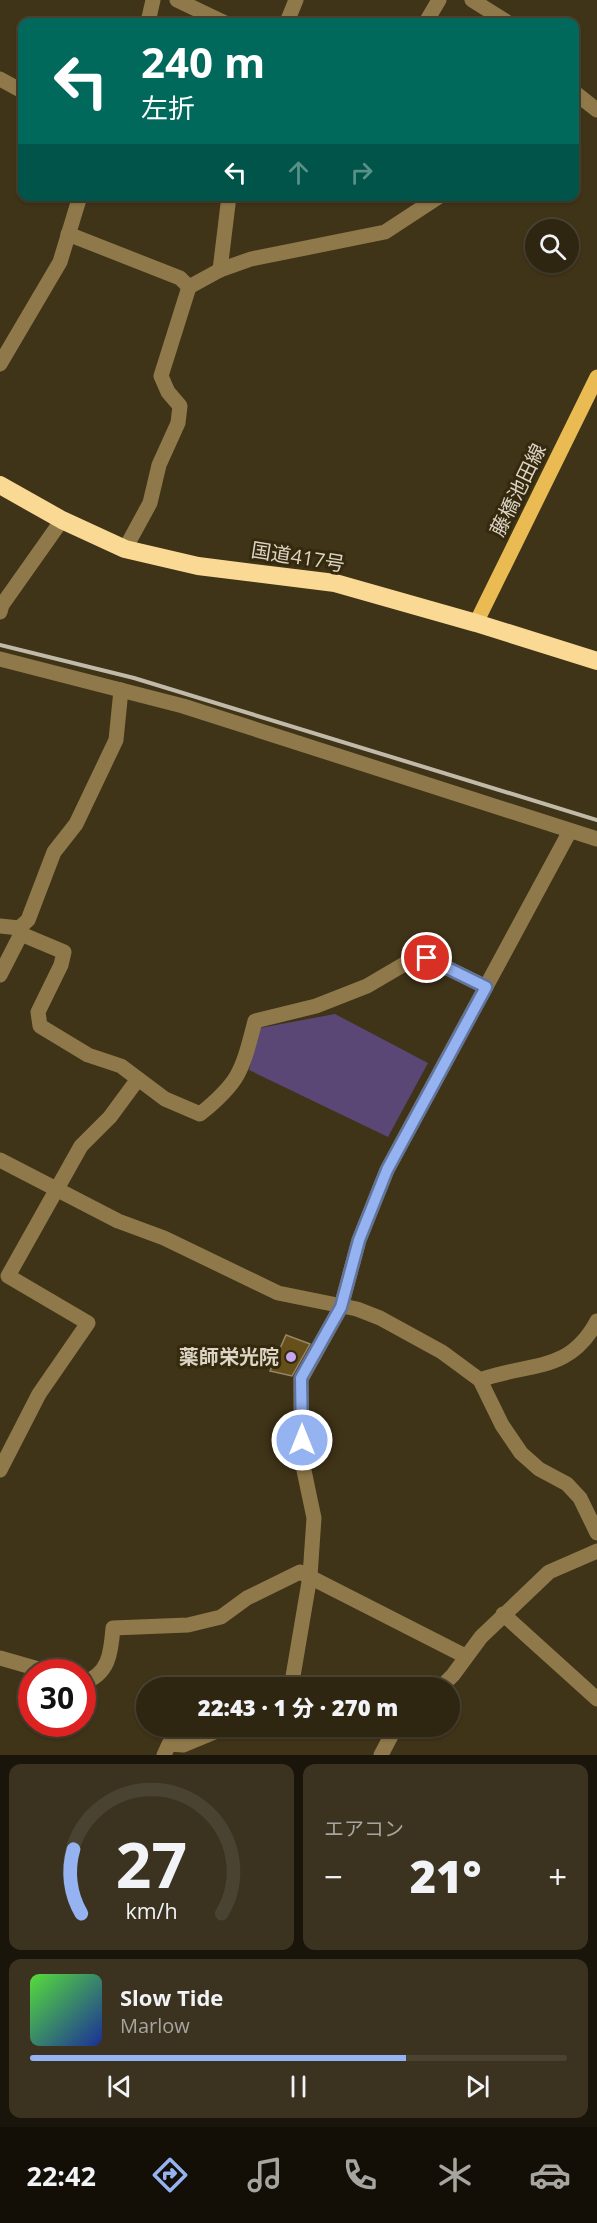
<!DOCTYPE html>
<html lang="ja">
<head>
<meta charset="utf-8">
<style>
	body { margin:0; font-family:"Open Sans","Noto Sans JP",sans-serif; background:#3b3220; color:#f1f3f6; height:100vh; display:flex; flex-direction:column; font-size:22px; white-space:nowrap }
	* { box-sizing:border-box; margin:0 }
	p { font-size:20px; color:#a7a59f }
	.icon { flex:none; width:33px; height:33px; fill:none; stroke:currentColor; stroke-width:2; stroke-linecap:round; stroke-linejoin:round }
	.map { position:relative; height:1755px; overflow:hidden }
	.sheet { display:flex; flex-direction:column; gap:9px; padding:9px; background:#1a150a; flex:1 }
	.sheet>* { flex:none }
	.guide { position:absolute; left:18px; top:18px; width:561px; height:183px; border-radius:12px; box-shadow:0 2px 4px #0004,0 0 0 2px #4a4332; background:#00695c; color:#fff; overflow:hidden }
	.fabs { position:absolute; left:525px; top:219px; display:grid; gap:12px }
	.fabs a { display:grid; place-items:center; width:54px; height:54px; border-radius:50%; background:#2f2612; box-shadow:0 2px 4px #0004,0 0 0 2px #4a4332; font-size:30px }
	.speed { position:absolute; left:18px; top:1659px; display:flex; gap:12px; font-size:30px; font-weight:700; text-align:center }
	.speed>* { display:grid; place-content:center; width:78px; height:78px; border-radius:50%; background:#2f2612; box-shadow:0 2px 4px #0004,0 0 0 2px #4a4332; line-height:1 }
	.speed .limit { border:9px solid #d22; background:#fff; color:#111 }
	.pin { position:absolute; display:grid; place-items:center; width:51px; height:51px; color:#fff; margin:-26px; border:3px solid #fff; border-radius:50%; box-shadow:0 2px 6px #0007 }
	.me { position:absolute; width:66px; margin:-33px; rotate:0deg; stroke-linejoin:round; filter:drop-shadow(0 0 4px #0008) }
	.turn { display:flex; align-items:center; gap:21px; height:126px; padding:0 24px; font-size:27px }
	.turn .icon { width:78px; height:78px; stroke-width:2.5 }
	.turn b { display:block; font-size:42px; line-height:51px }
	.lanes { display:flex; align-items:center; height:57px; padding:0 24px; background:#0003; justify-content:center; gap:30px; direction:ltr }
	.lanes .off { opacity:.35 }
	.big { font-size:45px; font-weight:800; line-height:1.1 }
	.sheet .widget { flex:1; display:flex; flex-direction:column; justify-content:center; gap:9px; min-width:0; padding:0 21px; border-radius:12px; background:#3b3220 }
	.sheet .dial { align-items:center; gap:0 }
	.dial svg { height:156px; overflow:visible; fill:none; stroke:#4a4332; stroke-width:7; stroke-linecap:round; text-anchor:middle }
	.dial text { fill:#f1f3f6; stroke:none }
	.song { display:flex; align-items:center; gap:18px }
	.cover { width:72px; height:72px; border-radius:9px; background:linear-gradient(135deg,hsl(110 70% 55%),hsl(230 70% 35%)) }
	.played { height:6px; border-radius:3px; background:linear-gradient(90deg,#95b2f1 70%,#4a4332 70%) }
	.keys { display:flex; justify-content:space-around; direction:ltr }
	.heat { display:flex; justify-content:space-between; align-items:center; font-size:33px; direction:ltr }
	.sheet .tiles { flex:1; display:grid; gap:9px; grid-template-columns:1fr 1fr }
	.widget:last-child { grid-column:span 2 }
	.trip { position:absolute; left:136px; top:1677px; width:324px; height:60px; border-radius:30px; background:#2f2612; box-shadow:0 2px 4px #0004,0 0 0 2px #4a4332; font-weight:800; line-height:60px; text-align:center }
	.tab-bar { display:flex; height:96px; justify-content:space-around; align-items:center; background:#130f07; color:#a7a59f }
	.tab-bar .icon { width:42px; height:42px }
	.tab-bar .on { color:#95b2f1 }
	.tab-bar b { font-size:27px; color:#f1f3f6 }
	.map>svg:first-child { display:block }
	.green { fill:#5a4775 }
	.building { fill:#664f19; stroke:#95876a; stroke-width:1.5 }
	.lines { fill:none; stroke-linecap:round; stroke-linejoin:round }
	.minor { stroke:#8f794a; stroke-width:15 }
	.major { stroke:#e9bb52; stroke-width:15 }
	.highway { stroke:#fad995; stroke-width:18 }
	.rail { stroke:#c2baa8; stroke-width:4 }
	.route-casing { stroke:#61749d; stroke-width:15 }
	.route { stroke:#95b2f1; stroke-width:10 }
	.poi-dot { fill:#c5a7f1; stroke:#35290e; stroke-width:2 }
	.labels { text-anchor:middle; stroke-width:6; stroke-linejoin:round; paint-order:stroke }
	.street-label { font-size:20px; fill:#dcd5c5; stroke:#35290e }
	.poi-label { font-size:20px; font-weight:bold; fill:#dcd5c5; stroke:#35290e; text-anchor:end }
</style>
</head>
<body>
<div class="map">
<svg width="597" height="1755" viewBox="0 0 597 1755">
	<rect width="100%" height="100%" fill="#3f3318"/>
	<!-- green -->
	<polygon class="green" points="335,1014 428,1063 388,1137 249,1070 260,1028"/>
	<!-- building -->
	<polygon class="building" points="286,1335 310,1344 292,1376 270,1371"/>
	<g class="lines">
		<!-- minor -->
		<g class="minor">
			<polyline points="177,0 223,22"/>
			<polyline points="472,0 507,22"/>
			<polyline points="148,22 153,0"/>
			<polyline points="287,22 296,0"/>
			<polyline points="426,22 439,0"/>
			<polyline points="0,79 22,91"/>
			<polyline points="574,92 597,110"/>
			<polyline points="68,234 180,278 189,287"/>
			<polyline points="220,270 229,196"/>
			<polyline points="0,364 60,262 80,196"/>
			<polyline points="125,549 150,503 159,465 178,423 180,406 168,392 161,376 189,287 220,270 251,259 385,232 440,196"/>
			<polyline points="0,612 2,605 62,520"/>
			<polyline points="0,659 183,706 597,839"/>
			<path d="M0,926L19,928L21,934L64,952L61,965L38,1012L40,1026L88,1055L121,1066L165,1099L200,1114C241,1081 242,1070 255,1021L316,1006L367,986L413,959L427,958L486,987"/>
			<polyline points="19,928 28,920 54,852 76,824 116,740 121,690"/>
			<polyline points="0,975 21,934"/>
			<polyline points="0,1160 118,1221 164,1238 278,1293 357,1309 380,1318 442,1352 480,1380 502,1425 521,1453 539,1469 567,1484 580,1498 597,1533"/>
			<path d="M480,1380C529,1362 569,1374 597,1321"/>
			<polyline points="0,1470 39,1394 88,1323 8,1276 81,1146 110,1117 138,1079"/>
			<polyline points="503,1614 597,1699"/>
			<polyline points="0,1658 49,1672"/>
			<path d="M82,1683C109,1675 111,1653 113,1628L188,1625L221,1617L247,1598L300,1572L465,1656"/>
			<polyline points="291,1688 310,1576 314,1518 301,1456 301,1379 341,1307 359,1240 387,1170 570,831"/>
			<polyline points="440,1688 453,1675 481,1637 549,1572 597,1551"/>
			<polyline points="164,1755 169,1744 183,1745 229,1726"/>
			<polyline points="381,1755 392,1734 399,1726"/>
		</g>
		<!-- major -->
		<polyline class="major" points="476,623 597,377"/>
		<!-- highway -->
		<polyline class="highway" points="0,485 62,520 125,549 198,566 335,583 476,623 597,661"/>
		<!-- rail -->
		<polyline class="rail" points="0,645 134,678 597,820"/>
	</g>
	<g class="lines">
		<!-- route casing -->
		<g class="route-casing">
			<polyline id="route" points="302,1440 301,1378 341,1307 359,1240 387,1170 486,987 427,958"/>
		</g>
		<!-- route -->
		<use href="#route" class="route"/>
	</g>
	<!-- markers -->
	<circle class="poi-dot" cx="291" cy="1357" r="6"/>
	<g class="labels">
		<!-- street labels -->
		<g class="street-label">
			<text transform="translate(518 490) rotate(-64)" y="7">藤橋池田線</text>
			<text transform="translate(298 557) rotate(9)" y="7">国道417号</text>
		</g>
		<!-- poi labels -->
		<g class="poi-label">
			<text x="279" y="1364">薬師栄光院</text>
		</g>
	</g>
</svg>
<div class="fabs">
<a><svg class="icon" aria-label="search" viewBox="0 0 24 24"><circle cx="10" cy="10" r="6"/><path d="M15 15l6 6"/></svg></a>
</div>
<div class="speed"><div class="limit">30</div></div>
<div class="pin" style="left:427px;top:958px;background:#d93025"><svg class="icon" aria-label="arrive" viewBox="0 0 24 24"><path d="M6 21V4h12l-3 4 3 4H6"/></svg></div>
<svg class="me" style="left:302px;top:1440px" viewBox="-20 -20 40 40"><circle r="17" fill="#95b2f1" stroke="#fff" stroke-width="3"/><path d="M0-11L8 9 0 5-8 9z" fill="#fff"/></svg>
<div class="trip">22:43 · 1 分 · 270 m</div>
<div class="guide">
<div class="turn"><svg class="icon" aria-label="left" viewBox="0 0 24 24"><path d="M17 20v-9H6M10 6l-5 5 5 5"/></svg><div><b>240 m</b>左折</div></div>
<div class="lanes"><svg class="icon" aria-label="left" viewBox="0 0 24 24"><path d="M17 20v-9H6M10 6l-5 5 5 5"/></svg><svg class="icon off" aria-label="ahead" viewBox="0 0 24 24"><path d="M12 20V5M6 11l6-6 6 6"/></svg><svg class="icon off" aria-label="right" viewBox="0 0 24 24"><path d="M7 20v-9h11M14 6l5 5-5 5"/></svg></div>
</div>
</div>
<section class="sheet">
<div class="tiles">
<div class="widget dial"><svg viewBox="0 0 100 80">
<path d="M14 69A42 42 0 1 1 86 69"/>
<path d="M14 69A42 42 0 0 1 10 36" stroke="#95b2f1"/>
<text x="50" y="56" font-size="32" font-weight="700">27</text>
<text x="50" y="72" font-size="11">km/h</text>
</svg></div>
<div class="widget"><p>エアコン</p>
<div class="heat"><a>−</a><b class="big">21°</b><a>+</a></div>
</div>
<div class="widget">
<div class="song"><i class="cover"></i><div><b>Slow Tide</b><p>Marlow</p></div></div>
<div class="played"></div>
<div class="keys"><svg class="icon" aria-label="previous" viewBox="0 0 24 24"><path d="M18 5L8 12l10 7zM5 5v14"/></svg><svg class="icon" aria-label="pause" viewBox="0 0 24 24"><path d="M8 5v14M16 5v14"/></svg><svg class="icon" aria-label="next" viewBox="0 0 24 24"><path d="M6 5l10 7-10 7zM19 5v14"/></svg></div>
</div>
</div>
</section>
<nav class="tab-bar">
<b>22:42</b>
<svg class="icon on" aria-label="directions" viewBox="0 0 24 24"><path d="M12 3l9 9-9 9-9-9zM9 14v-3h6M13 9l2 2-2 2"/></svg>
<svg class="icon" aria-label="music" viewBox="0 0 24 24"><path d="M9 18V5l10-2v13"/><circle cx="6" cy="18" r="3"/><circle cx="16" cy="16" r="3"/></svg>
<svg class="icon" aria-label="phone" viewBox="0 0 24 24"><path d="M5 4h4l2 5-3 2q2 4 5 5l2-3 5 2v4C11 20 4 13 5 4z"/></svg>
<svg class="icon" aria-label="climate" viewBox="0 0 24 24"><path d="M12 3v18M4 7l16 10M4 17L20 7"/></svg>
<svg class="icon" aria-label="car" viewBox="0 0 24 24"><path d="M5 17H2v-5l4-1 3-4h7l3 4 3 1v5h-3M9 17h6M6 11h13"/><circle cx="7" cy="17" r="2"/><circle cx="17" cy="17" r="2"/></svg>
</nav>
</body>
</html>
